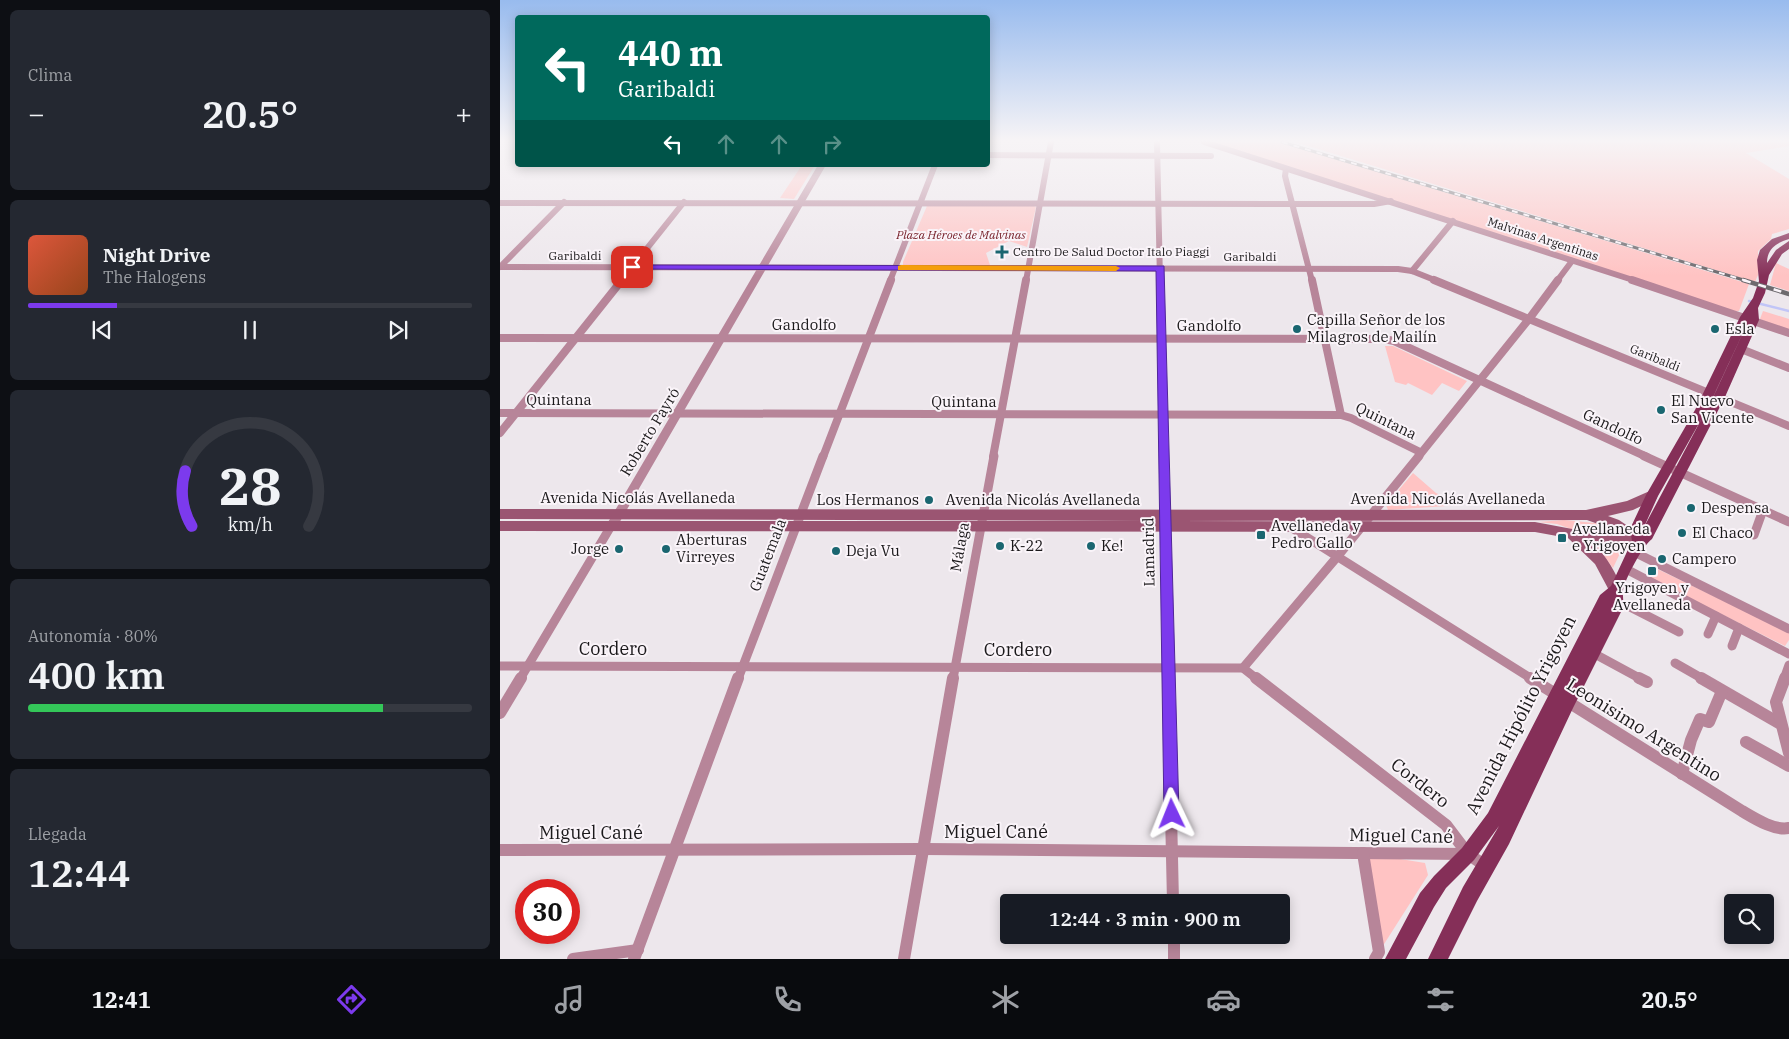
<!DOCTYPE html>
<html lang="es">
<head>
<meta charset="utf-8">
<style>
	body { margin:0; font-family:"IBM Plex Serif",serif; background:#242831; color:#f1f3f6; height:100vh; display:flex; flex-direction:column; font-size:19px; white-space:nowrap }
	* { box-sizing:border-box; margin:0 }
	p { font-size:16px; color:#9ea1a6 }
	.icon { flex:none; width:28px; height:28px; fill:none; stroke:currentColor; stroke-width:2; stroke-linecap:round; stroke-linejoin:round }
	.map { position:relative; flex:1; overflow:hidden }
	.sheet { display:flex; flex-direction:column; gap:10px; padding:10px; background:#0d0f14; width:500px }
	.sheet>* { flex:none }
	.top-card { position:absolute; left:15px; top:15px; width:475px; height:152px; border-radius:5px; box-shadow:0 2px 12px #0003; background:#00695c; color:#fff; overflow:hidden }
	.controls { position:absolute; left:1224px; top:894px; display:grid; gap:10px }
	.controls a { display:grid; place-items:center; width:50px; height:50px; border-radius:5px; background:#171b24; box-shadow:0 2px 12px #0003; font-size:25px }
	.speed { position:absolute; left:15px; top:879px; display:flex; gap:10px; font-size:25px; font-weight:700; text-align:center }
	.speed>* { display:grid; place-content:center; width:65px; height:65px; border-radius:50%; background:#171b24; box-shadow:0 2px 12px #0003; line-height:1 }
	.speed .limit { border:8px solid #d22; background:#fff; color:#111 }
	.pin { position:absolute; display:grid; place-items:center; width:42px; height:42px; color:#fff; margin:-21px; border-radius:10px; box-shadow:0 2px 8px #0006 }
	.me { position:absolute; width:55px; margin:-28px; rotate:358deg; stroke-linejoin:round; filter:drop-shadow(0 0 4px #0008) }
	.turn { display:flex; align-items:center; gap:18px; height:105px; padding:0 20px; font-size:22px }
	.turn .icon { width:65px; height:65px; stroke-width:2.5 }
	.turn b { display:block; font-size:35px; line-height:42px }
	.lanes { display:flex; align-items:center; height:48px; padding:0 20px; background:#0003; justify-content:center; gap:25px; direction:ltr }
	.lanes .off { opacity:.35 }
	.big { font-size:38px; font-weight:600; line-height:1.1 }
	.sheet .widget { flex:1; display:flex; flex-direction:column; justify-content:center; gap:8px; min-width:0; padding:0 18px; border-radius:8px; background:#242831 }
	.sheet .dial { align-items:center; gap:0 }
	.dial svg { height:130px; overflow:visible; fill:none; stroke:#363941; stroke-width:7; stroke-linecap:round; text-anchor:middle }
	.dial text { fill:#f1f3f6; stroke:none }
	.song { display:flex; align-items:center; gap:15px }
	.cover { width:60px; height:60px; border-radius:8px; background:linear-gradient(135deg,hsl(10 70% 55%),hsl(20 70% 35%)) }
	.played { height:5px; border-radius:2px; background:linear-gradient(90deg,#7c3aed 20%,#363941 20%) }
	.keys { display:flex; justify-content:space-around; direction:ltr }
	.heat { display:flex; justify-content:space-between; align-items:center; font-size:28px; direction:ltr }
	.charge { height:8px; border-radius:4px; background:linear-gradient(90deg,#34c759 80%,#363941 0) }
	.trip { position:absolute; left:500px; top:894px; width:290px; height:50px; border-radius:5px; background:#171b24; box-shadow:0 2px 12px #0003; font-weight:600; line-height:50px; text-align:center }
	.tab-bar { display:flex; height:80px; justify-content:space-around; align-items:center; background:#090b0e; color:#9ea1a6 }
	.tab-bar .icon { width:35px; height:35px }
	.tab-bar .active { color:#7c3aed }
	.tab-bar b { font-size:22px; color:#f1f3f6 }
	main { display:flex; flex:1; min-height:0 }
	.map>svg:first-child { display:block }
	.green { fill:#ffc3c3 }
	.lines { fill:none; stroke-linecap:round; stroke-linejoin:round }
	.stream { stroke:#c1c5f7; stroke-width:2.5 }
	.minor-far3 { stroke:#b78599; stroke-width:6 }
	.minor-far2 { stroke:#b78599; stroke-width:8 }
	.minor-far1 { stroke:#b78599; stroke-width:9 }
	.minor { stroke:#b78599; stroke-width:12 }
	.tertiary { fill:#b78599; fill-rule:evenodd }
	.secondary { fill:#9b5572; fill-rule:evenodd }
	.primary { fill:#852f58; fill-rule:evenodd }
	.rail-far1-casing { stroke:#6e6a6e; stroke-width:3 }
	.rail-casing { stroke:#6e6a6e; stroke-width:4.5 }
	.rail-far1 { stroke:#faf4f9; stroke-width:2; stroke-dasharray:6; stroke-linecap:butt }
	.rail { stroke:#faf4f9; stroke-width:2.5; stroke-dasharray:8; stroke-linecap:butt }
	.route { fill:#7c3aed; stroke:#51269a }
	.slow { fill:#f59e0b }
	.poi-dot { fill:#1a6670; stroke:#faf4f9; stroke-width:2 }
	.labels { text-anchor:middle; stroke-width:4; stroke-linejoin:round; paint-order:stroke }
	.far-park-label { font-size:12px; font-style:italic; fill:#7a252e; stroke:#faf4f9 }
	.far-street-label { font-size:12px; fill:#1b191b; stroke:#faf4f9 }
	.far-poi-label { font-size:12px; fill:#1b191b; stroke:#faf4f9; text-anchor:start }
	.poi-label { font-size:15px; fill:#1b191b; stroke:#faf4f9; text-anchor:start }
	.street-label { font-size:15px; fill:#1b191b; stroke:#faf4f9 }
	.near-street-label { font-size:18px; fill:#1b191b; stroke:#faf4f9 }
</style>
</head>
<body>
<main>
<section class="sheet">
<div class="widget"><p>Clima</p>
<div class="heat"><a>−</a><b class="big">20.5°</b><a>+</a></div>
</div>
<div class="widget">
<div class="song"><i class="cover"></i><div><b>Night Drive</b><p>The Halogens</p></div></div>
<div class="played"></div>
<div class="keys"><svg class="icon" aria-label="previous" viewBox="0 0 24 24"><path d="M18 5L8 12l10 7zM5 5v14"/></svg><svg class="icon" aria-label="pause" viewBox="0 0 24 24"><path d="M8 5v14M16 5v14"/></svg><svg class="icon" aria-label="next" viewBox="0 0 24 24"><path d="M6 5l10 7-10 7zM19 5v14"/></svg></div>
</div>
<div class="widget dial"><svg viewBox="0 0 100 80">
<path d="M14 69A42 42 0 1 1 86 69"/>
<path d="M14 69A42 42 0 0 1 10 35" stroke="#7c3aed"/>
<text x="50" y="56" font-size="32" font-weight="700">28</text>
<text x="50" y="72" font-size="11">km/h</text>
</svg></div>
<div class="widget"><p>Autonomía · 80%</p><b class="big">400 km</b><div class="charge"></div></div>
<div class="widget"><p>Llegada</p><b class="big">12:44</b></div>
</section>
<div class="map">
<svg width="1289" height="959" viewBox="0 0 1289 959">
	<rect width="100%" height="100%" fill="#ede7ec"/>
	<!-- green -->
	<g class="green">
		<polygon points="707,142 778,142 1249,284 1239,311 1234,311"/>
		<polygon points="795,142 1289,142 1289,146 1246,153 1289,179 1289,229 1272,234 1271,239 1258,251 1258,275 1255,282"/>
		<polygon points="302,165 315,165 294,199 280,198"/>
		<polygon points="427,206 534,206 536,207 527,247 509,241 486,253 490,265 403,265 403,262"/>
		<polygon points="1276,263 1289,269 1289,291 1270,285"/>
		<polygon points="1263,311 1289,319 1289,332 1260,319"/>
		<polygon points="885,346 893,346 967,381 959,391 942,383 932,395 908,383 906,385 895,382"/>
		<polygon points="913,473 936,493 961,505 888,510 886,505"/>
		<polygon points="1064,520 1105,524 1127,538 1082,533 1057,524 1038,522"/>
		<polygon points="1094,543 1113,549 1123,547 1113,568"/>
		<polygon points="1151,566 1289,632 1289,640 1285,646 1149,578 1148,573"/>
		<polygon points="863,853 925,863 928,875 879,952"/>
	</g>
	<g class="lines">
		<!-- stream -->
		<polyline class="stream" points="1249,301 1289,311"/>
		<!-- minor-far3 -->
		<g class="minor-far3">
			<polyline points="657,142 660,281"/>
			<polyline points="704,142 1136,281"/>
			<polyline points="488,155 711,156"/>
			<polyline points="786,169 785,176 812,281"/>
			<polyline points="0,203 874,204 891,201"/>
			<polyline points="0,267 898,269 912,271 937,281"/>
			<polyline points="0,267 64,202"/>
			<polyline points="912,271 953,221"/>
			<polyline points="121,281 184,202"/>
			<polyline points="390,281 435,165"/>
			<polyline points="526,281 551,142"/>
			<polyline points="1057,281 1072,261"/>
		</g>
		<!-- minor-far2 -->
		<g class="minor-far2">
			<polyline points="660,280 664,457"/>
			<polyline points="812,280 841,415"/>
			<polyline points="934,280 1289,426"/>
			<polyline points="1132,280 1289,333"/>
			<polyline points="0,338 884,339 894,341 1147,457"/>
			<polyline points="1241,349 1289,368"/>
			<polyline points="0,413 841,415 851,418 920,452"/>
			<polyline points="0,433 122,280"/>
			<polyline points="323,457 391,280"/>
			<polyline points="493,457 526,280"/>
			<polyline points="918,457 1029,319 1058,280"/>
		</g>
		<!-- minor-far1 -->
		<g class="minor-far1">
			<polyline points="664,456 668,679"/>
			<polyline points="1144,456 1289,522"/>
			<polyline points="792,523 792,528 1032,679"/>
			<polyline points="1254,535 1263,510"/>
			<polyline points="1134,552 1289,629"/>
			<polyline points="1126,569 1289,654"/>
			<polyline points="1117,605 1130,607 1179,632"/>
			<polyline points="1208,634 1216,616"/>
			<polyline points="1232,646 1239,628"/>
			<polyline points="1093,653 1141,679"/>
			<polyline points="1175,663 1203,679"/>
			<polyline points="0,666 743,668 757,679"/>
			<polyline points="743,668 837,557 919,456"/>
			<polyline points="20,679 111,526"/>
			<polyline points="238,679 323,456"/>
			<polyline points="453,679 494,456"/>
			<polyline points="1284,679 1289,665"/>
		</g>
		<!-- minor -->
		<g class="minor">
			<polyline points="668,678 673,902"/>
			<polyline points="756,678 946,825 968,854 987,867"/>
			<path d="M1030,678L1242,811C1254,818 1274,831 1289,828"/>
			<polyline points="1139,678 1147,682"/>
			<polyline points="1201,678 1279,723"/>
			<polyline points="1285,678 1276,702 1289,753"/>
			<polyline points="0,713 21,678"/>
			<polyline points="1246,742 1289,766"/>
			<polyline points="1182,774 1191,740 1200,719 1209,722 1222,691"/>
			<polyline points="0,850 424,849 968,854"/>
			<polyline points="863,853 879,952 875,959"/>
			<polyline points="674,935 674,959"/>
			<polyline points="73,959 138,950"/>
			<polyline points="134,959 238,678"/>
			<polyline points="404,959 453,678"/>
		</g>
		<!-- tertiary -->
		<polygon class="tertiary" points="318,165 326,165 118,525 114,527 110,525 108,522 110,519"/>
		<!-- secondary -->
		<path class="secondary" d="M1152,490L1156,491L1158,495L1156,499L1133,510L1108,516L1119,520L1144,537L1146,541L1144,545L1125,548L1094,544C1107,557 1116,573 1123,590L1121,594L1116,596L1111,594L1095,564L1068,538L1035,532L0,531V521H648L0,519V509L1086,510L1127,501ZM1087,520L1109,528L1122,536L1099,534L1035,522L676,521Z"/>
		<!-- primary -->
		<path class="primary" d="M1289,233V239C1276,243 1267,249 1267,263L1276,250L1289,241V249L1282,254L1269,275L1265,293L1258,308L1259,320L1225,397L1152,539C1143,545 1125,579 1123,590C1122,597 1125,603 1122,610L1073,708L1009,844L977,901L948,959H928L963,887L999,826L974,860L946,888L934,907L906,959H885L920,893L934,876L962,848L988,813L1100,595L1111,586L1132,541L1130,529L1146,495L1195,410L1240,317L1253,298L1259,281L1257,260L1260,250L1272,239ZM1249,320L1213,397L1209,406ZM1202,418L1144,527L1158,496Z"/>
		<!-- rail-far1 casing -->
		<g class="rail-far1-casing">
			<polyline id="rail-far1" points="782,142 1247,281"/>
		</g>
		<!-- rail casing -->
		<g class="rail-casing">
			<polyline id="rail" points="1243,280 1289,294"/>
		</g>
		<!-- rail-far1 -->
		<use href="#rail-far1" class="rail-far1"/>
		<!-- rail -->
		<use href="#rail" class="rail"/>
	</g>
	<!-- sky -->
	<linearGradient id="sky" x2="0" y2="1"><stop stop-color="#98bbee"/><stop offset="0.51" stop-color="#f7f4f6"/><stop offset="1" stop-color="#f7f4f6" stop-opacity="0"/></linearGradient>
	<rect width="1289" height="276" fill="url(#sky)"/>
	<!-- route -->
	<polygon class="route" points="132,265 664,266 679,814 677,820 672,822 666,820 664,814 656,271 129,269 129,266"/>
	<!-- slow -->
	<polygon class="slow" points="401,265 616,266 620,268 616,271 398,270 398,266"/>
	<!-- markers -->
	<g class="poi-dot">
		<path d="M499.5 244.5h5v5h5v5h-5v5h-5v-5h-5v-5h5z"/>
		<circle cx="797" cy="329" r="5"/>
		<circle cx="1215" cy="329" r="5"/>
		<circle cx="1161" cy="410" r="5"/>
		<circle cx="429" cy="500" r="5"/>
		<circle cx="1191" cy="508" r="5"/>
		<circle cx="1182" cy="533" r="5"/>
		<rect x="756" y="530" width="10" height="10" rx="2.5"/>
		<rect x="1057" y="533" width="10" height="10" rx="2.5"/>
		<circle cx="500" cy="546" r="5"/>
		<circle cx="591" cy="546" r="5"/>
		<circle cx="119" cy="549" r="5"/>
		<circle cx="166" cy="549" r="5"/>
		<circle cx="336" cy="551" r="5"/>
		<circle cx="1162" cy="559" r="5"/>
		<rect x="1147" y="566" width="10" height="10" rx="2.5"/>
	</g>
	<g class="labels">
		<!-- far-park labels -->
		<g class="far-park-label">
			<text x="461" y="239">Plaza Héroes de Malvinas</text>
		</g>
		<!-- far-street labels -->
		<g class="far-street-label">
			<text transform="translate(1043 239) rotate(18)" y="4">Malvinas Argentinas</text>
			<text x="75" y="260">Garibaldi</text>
			<text x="750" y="261">Garibaldi</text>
			<text transform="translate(1155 358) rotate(22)" y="4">Garibaldi</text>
		</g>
		<!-- far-poi labels -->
		<g class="far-poi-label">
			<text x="513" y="256">Centro De Salud Doctor Italo Piaggi</text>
		</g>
		<!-- poi labels -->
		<g class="poi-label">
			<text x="807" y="325">Capilla Señor de los<tspan x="807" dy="17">Milagros de Mailín</tspan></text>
			<text x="1225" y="334">Esla</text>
			<text x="1171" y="406">El Nuevo<tspan x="1171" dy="17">San Vicente</tspan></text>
			<text x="419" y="505" text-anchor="end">Los Hermanos</text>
			<text x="1201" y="513">Despensa</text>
			<text x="771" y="531">Avellaneda y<tspan x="771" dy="17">Pedro Gallo</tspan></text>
			<text x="1072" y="534">Avellaneda<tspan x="1072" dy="17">e Yrigoyen</tspan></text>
			<text x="1192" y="538">El Chaco</text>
			<text x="176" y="545">Aberturas<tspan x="176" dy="17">Virreyes</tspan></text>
			<text x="510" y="551">K-22</text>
			<text x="601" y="551">Ke!</text>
			<text x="109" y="554" text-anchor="end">Jorge</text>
			<text x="346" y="556">Deja Vu</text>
			<text x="1172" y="564">Campero</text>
			<text x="1152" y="593" text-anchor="middle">Yrigoyen y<tspan x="1152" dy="17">Avellaneda</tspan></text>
		</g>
		<!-- street labels -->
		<g class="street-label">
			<text x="304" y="330">Gandolfo</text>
			<text x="709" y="331">Gandolfo</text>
			<text x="59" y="405">Quintana</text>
			<text x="464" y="407">Quintana</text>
			<text transform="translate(886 421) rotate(26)" y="5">Quintana</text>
			<text transform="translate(1113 427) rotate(25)" y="5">Gandolfo</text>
			<text transform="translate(150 432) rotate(-59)" y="5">Roberto Payró</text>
			<text x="138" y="503">Avenida Nicolás Avellaneda</text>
			<text x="948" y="504">Avenida Nicolás Avellaneda</text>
			<text x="543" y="505">Avenida Nicolás Avellaneda</text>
			<text transform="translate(460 547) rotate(-80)" y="5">Málaga</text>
			<text transform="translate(649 552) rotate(-91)" y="5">Lamadrid</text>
			<text transform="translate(268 555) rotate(-69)" y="5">Guatemala</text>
		</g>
		<!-- near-street labels -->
		<g class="near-street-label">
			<text x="113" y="655">Cordero</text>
			<text x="518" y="656">Cordero</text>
			<text transform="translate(1021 715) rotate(-63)" y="6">Avenida Hipólito Yrigoyen</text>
			<text transform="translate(1144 730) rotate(32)" y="6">Leonisimo Argentino</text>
			<text transform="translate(920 783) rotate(38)" y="6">Cordero</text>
			<text x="496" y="838">Miguel Cané</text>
			<text x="91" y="839">Miguel Cané</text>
			<text transform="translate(901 836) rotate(1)" y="6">Miguel Cané</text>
		</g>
	</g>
</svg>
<div class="controls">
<a><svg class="icon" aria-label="search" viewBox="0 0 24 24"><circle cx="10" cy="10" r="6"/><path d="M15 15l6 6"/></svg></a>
</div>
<div class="speed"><div class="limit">30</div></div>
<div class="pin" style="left:132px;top:267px;background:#d93025"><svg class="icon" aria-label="arrive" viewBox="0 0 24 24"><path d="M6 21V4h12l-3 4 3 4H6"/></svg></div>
<svg class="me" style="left:672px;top:814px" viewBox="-20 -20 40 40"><path d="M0-17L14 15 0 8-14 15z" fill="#7c3aed" stroke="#fff" stroke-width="4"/></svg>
<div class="trip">12:44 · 3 min · 900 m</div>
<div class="top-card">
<div class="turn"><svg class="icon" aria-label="left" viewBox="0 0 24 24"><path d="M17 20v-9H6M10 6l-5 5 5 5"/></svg><div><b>440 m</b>Garibaldi</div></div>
<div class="lanes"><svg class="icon" aria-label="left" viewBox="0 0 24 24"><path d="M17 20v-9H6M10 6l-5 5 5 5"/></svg><svg class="icon off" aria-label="ahead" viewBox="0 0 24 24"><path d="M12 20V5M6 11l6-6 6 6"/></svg><svg class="icon off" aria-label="ahead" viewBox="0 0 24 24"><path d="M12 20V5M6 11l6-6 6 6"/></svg><svg class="icon off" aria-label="right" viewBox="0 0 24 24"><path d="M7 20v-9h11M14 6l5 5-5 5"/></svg></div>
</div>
</div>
</main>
<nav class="tab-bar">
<b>12:41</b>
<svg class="icon active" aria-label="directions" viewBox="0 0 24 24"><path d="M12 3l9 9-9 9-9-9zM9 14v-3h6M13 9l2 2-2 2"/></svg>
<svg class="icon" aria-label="music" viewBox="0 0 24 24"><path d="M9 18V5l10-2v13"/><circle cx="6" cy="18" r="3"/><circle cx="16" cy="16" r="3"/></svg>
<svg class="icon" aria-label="phone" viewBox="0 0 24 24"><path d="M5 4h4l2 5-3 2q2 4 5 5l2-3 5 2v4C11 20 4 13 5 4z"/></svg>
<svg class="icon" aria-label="climate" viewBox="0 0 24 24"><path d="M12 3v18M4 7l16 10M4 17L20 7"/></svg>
<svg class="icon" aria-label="car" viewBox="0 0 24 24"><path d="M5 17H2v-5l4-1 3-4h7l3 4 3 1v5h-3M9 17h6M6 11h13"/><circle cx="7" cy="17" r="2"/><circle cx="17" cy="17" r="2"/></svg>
<svg class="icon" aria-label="filters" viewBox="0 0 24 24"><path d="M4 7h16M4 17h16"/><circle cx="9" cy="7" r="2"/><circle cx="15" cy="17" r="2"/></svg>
<b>20.5°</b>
</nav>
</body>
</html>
